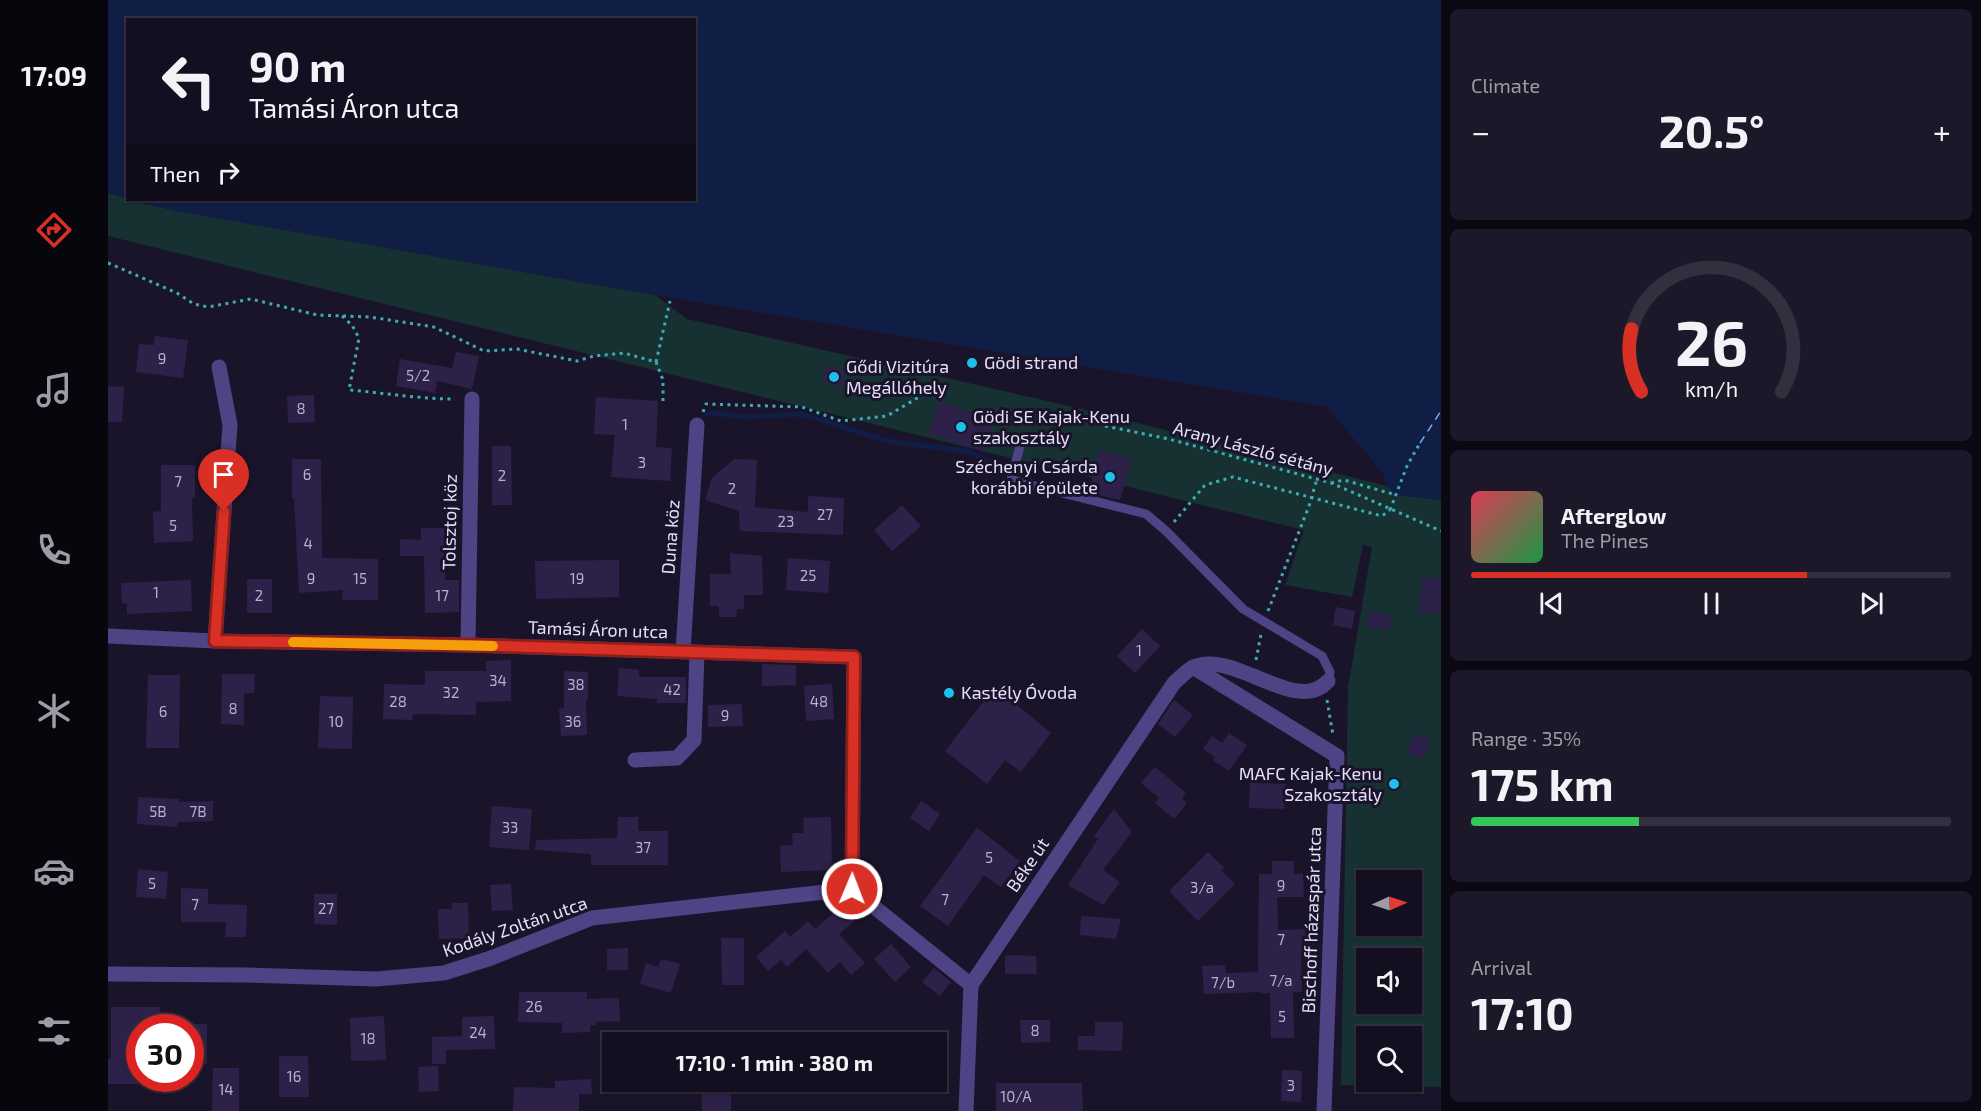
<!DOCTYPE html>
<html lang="en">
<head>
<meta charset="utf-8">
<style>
	body { margin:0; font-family:"Exo 2",sans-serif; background:#1d1829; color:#f1f3f6; height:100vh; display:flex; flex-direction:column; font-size:22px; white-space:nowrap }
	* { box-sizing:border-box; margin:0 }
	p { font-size:20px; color:#9d9ca5 }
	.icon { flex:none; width:33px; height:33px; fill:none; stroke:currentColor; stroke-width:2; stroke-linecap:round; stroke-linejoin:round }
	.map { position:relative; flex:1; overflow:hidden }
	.drawer { display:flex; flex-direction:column; gap:9px; padding:9px; background:#0b0812; width:540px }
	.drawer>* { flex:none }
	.guide { position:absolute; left:18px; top:18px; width:570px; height:183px; border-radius:0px; box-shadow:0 2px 4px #0004,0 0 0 2px #332f3e; background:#140f20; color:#f1f3f6; overflow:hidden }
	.needle { width:39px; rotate:87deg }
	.fabs { position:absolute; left:1248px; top:870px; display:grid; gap:12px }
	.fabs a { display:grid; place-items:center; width:66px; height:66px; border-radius:0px; background:#140f20; box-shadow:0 2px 4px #0004,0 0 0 2px #332f3e; font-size:30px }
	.speed { position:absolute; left:18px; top:1014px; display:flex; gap:12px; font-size:30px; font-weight:700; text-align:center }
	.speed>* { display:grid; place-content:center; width:78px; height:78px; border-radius:50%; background:#140f20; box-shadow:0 2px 4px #0004,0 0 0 2px #332f3e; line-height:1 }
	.speed .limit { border:9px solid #d22; background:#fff; color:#111 }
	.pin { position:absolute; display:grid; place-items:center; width:51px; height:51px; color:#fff; margin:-62px -26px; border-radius:50% 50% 50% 0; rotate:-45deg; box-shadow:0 0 6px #0007 }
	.pin .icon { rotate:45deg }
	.me { position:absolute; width:66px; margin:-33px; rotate:1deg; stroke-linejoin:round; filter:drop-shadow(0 0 4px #0008) }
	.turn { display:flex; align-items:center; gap:21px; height:126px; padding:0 24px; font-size:27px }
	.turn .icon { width:78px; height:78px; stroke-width:2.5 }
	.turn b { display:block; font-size:42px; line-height:51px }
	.then { display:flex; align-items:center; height:57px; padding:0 24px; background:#0003; gap:12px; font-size:22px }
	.big { font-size:45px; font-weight:700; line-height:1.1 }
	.drawer .tile { flex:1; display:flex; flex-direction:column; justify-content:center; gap:9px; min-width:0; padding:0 21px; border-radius:9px; background:#1d1829 }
	.drawer .dial { align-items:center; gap:0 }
	.dial svg { height:156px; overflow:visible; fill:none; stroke:#332f3e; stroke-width:7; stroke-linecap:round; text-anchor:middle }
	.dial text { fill:#f1f3f6; stroke:none }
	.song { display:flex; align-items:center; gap:18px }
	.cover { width:72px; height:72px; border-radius:9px; background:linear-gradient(135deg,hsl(350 70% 55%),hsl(140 70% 35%)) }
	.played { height:6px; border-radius:3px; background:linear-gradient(90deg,#d93025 70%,#332f3e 70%) }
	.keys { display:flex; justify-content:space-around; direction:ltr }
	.heat { display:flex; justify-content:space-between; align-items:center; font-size:33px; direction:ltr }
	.charge { height:9px; border-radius:4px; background:linear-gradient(90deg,#34c759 35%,#332f3e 0) }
	.trip { position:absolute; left:494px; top:1032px; width:345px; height:60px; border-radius:0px; background:#140f20; box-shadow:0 2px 4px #0004,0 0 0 2px #332f3e; font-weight:700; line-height:60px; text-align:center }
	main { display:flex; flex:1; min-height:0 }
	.tabs { display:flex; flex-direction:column; width:108px; justify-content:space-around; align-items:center; background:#08060d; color:#9d9ca5 }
	.tabs .icon { width:42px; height:42px }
	.tabs .active { color:#d93025 }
	.tabs b { font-size:27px; color:#f1f3f6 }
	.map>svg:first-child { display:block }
	.green { fill:#173133; fill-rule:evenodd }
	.water { fill:#101e46 }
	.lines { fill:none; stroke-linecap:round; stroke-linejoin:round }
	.stream { stroke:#101e46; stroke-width:5 }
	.ferry { stroke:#76abf3; stroke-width:1.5; stroke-dasharray:8 6; stroke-linecap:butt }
	.building { fill:#2e2149 }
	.path { stroke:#3cadb3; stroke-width:3; stroke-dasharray:3 4.5; stroke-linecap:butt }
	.lane { stroke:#4d4385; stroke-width:9 }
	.street { stroke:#4d4385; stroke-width:15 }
	.route-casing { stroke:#8d1f18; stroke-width:15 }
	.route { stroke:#d93025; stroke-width:10 }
	.slow { stroke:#f59e0b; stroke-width:10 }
	.poi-dot { fill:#1cc0eb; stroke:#1a142a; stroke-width:2 }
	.labels { text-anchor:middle; stroke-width:6; stroke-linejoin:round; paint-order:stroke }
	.number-label { font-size:15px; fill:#b8b0cf }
	.poi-label { font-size:18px; fill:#e6dffc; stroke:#1a142a; text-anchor:start }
	.street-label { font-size:18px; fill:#e6dffc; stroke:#1a142a }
</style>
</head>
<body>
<main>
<nav class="tabs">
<b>17:09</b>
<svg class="icon active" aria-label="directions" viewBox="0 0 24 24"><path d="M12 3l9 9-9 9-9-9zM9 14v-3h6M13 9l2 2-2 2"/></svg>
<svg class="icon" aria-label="music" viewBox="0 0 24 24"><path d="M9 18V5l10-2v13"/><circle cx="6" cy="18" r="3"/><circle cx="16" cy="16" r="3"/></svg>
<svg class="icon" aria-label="phone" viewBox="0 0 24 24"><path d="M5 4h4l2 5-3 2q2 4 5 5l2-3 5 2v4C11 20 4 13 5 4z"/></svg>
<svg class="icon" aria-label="climate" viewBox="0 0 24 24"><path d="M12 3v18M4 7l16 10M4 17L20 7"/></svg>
<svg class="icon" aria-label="car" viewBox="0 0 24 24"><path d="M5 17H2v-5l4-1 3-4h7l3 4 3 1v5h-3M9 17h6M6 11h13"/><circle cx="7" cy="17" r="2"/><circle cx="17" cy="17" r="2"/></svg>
<svg class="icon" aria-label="filters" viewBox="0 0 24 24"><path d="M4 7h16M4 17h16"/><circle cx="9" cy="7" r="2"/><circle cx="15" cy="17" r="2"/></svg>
</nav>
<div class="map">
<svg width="1333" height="1111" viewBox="0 0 1333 1111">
	<rect width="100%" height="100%" fill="#1a142a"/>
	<!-- green -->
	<path class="green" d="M0,193L19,198L20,200L69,211L547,295L579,319L970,408L1279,486L1288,495L1333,500V1087L1233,1085L1240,688L1264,547L1255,545L1244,597L1177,585L1196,530L0,236ZM1258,880H1304V926H1258ZM1258,958H1304V1004H1258ZM1258,1036H1304V1082H1258Z"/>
	<!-- water -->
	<polygon class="water" points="0,0 1333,0 1333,500 1288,495 1279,486 1274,472 1219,407 547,295 69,211 25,200 586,200 586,20 20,20 19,198 0,193"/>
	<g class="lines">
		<!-- stream -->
		<polyline class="stream" points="599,414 604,413 640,417 694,414 779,441 859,451 896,468"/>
		<!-- ferry -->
		<polyline class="ferry" points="1312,443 1333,411"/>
	</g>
	<!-- building -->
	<g class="building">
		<polygon points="47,336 80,340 75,378 28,372 31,344 46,345"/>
		<polygon points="348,352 371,356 364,389 329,381 327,393 288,386 292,359 344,368"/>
		<polygon points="717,365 737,371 735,388 715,382"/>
		<polygon points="0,386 16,387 14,422 0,422"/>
		<polygon points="206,395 207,422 180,423 179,396"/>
		<polygon points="488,397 550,401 548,447 564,448 562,481 503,477 507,435 486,434"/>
		<polygon points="831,401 885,421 876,452 821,433"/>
		<polygon points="384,446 403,446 404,505 384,505"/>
		<polygon points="991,450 1024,459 1012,500 981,493"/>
		<polygon points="184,459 213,459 214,558 270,559 270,600 234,600 235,590 191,593 186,498 184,498"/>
		<polygon points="626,459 649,460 647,507 700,512 700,496 736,498 735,535 632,531 631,511 597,500 604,478"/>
		<polygon points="53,465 87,465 87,498 84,498 85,541 46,543 45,512 53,511"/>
		<polygon points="794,505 813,526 784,551 766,530"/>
		<polygon points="313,528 339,528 337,580 351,580 351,612 317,613 316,556 292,556 292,539 313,540"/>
		<polygon points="622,553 654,556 655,595 636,595 636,609 629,609 628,617 611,617 611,606 602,606 602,574 623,574"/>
		<polygon points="680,558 722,561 720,593 678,590"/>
		<polygon points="511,560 511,597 428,599 427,561"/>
		<polygon points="1315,577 1333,580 1333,615 1310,611"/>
		<rect x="139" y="579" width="25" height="34"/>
		<polygon points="83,580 84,611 19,614 19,603 14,604 13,583"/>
		<polygon points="1228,607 1247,611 1244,629 1225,625"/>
		<polygon points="1261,611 1284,616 1280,631 1257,626"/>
		<polygon points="1034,629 1052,646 1027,673 1009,656"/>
		<polygon points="403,660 403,701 368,702 368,715 305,714 304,720 275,719 276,684 317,685 317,671 378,671 378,661"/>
		<polygon points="654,664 688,665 688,685 654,686"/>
		<polygon points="511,668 531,670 531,677 578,677 578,703 549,703 549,699 509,696"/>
		<polygon points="456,671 480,672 480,699 478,699 479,735 453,736 451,709 456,708"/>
		<polygon points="114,674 147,674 146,693 136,693 136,725 113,724"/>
		<polygon points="40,675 72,675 71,748 38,748"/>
		<polygon points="724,684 726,719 698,721 696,686"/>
		<polygon points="887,687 943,733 913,772 897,760 879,784 837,751"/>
		<polygon points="212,696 245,697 244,749 210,748"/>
		<polygon points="1066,700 1085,715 1067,737 1050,724"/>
		<polygon points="634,704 635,726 600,727 600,705"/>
		<polygon points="1121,733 1139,745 1121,771 1105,760 1107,757 1095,749 1104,736 1114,743"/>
		<polygon points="1305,734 1322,739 1316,758 1299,753"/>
		<polygon points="1047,767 1078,793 1074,798 1079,803 1066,819 1047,803 1051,798 1033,783"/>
		<polygon points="1142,783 1178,784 1176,809 1141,808"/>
		<polygon points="30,797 71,799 71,802 105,801 105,821 70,822 69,827 29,824"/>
		<polygon points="813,801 832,814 821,831 802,818"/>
		<polygon points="384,806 424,809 421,850 381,847"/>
		<polygon points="1006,809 1024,832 995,870 1012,882 995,905 960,885 990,839 986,836"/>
		<polygon points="510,817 530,817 530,831 560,831 560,865 483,865 483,854 427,850 428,840 509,838"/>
		<polygon points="723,817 724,870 673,872 672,846 685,845 684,833 696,833 695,818"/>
		<polygon points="869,828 912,861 893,887 876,875 840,926 812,906"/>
		<polygon points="1100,852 1116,868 1113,870 1127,884 1090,921 1061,891"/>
		<polygon points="1164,861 1186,861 1186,874 1195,874 1196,897 1169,897 1170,930 1197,929 1198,951 1193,951 1194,992 1185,992 1186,1038 1163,1038 1162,993 1153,993 1153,992 1096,994 1094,966 1117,965 1118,973 1150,972 1151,874 1164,874"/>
		<polygon points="30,869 60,872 58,899 28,897"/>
		<polygon points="403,884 405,910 384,911 382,885"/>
		<polygon points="73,888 100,889 100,904 139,905 138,937 117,937 118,922 73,922"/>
		<polygon points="206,894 229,894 229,925 206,924"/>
		<polygon points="344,903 360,903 361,938 331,939 330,909 344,909"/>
		<polygon points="733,906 746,921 731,934 757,963 743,975 732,962 720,973 698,949 679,967 673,960 660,971 648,957 677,931 682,937 700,921 707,929"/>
		<polygon points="973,916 1013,919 1008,939 972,935"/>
		<polygon points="613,938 636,938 636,985 614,985"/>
		<polygon points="783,944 803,967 787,982 766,959"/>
		<polygon points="520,948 520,970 499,970 499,949"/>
		<polygon points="897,955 928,956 929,974 897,974"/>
		<polygon points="553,959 572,964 563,993 532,984 538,963 550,967"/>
		<polygon points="826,968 843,982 832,996 814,982"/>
		<polygon points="411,992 479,992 479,999 511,998 512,1021 488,1022 488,1025 482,1025 482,1032 454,1033 454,1023 410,1022"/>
		<polygon points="3,1007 52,1007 52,1028 32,1028 32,1084 0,1084 0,1059 3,1059"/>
		<polygon points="276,1016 278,1060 243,1061 242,1018"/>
		<polygon points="386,1016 387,1049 338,1050 338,1064 324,1064 324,1037 354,1036 354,1017"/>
		<polygon points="912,1020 942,1020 942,1042 913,1043"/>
		<polygon points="987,1022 1015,1022 1014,1051 970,1050 970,1036 987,1036"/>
		<polygon points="82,1024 99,1024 99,1064 82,1065"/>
		<polygon points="171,1056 200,1056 201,1097 171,1097"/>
		<polygon points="330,1066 331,1091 311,1092 310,1067"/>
		<polygon points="105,1068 131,1068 131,1111 104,1111"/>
		<polygon points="1174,1070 1194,1071 1193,1102 1173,1101"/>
		<polygon points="483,1079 484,1094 471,1094 471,1111 405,1111 406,1087 447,1088 447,1081"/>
		<polygon points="593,1082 623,1084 623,1111 594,1111"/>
		<polygon points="888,1083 974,1083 975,1111 888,1111"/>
	</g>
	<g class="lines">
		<!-- path -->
		<g class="path">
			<polyline points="0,263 69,293 86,304 100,307 143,299 209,315 262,317 326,327 376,351 409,349 469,361 486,356 516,353 548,362 555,380 555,402"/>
			<path d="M234,316L244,325L251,338L241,390C277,393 312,399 347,399"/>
			<polyline points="548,362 562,301"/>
			<polyline points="595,412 598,404 694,407 733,421 779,416 816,394"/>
			<polyline points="997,426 1061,439 1223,483 1333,531"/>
			<polyline points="1223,483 1236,480 1288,495"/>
			<polyline points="1282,510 1299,466 1312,443"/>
			<polyline points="1066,522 1097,485 1125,477 1274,516 1282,510"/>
			<polyline points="1160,611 1201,506 1209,479"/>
			<polyline points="1148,660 1153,634"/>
			<polyline points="1219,700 1225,735"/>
		</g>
		<!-- lane -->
		<polyline class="lane" points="913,442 903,480 1038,514 1058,531 1135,609 1214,656 1222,672 1220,681"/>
		<!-- street -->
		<g class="street">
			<polyline points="0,636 107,641 360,645 746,657 744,889"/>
			<polyline points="107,641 122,425 111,367"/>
			<polyline points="360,645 364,399"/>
			<polyline points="575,652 589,425"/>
			<polyline points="1085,667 1229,756 1216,1111"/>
			<polyline points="527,760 569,758 586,740 589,653"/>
			<polyline points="0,974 138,975 268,979 336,973 383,958 484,918 744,889 863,985"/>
			<path d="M858,1111L863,985L1066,683C1072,678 1078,671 1084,668C1124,647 1188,717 1220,681"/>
		</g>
	</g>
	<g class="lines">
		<!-- route casing -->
		<g class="route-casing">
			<polyline id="route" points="116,511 107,641 360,645 746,657 744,889"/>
		</g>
		<!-- route -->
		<use href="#route" class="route"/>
		<!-- slow -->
		<polyline class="slow" points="185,642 385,646"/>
	</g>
	<!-- markers -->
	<g class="poi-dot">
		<circle cx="864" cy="363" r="6"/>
		<circle cx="726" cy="377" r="6"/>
		<circle cx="853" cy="427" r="6"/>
		<circle cx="1002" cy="477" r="6"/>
		<circle cx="841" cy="693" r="6"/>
		<circle cx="1286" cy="784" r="6"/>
	</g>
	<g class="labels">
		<!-- number labels -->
		<g class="number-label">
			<text x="54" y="364">9</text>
			<text x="310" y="381">5/2</text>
			<text x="193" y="414">8</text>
			<text x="517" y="430">1</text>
			<text x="534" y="468">3</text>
			<text x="199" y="480">6</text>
			<text x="394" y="481">2</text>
			<text x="70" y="487">7</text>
			<text x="624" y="494">2</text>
			<text x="717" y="520">27</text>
			<text x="678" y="527">23</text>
			<text x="65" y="531">5</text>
			<text x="200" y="549">4</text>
			<text x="700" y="581">25</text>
			<text x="203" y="584">9</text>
			<text x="252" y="584">15</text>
			<text x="469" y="584">19</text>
			<text x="48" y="598">1</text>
			<text x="151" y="601">2</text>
			<text x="334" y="601">17</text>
			<text x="1031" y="656">1</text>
			<text x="390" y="686">34</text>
			<text x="468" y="690">38</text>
			<text x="564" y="695">42</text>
			<text x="343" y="698">32</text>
			<text x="290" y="707">28</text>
			<text x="711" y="707">48</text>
			<text x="125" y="714">8</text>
			<text x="55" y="717">6</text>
			<text x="617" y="721">9</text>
			<text x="228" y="727">10</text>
			<text x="465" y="727">36</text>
			<text x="50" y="817">5B</text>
			<text x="90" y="817">7B</text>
			<text x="402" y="833">33</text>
			<text x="535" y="853">37</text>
			<text x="881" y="863">5</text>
			<text x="44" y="889">5</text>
			<text x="1173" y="891">9</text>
			<text x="1094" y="893">3/a</text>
			<text x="837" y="905">7</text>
			<text x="87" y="910">7</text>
			<text x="218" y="914">27</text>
			<text x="1173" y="945">7</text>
			<text x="1173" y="986">7/a</text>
			<text x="1115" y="988">7/b</text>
			<text x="426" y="1012">26</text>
			<text x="1174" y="1022">5</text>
			<text x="927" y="1036">8</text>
			<text x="370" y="1038">24</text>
			<text x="260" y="1044">18</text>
			<text x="186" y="1082">16</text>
			<text x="1183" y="1091">3</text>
			<text x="118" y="1095">14</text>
			<text x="908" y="1102">10/A</text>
		</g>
		<!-- poi labels -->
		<g class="poi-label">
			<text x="876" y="369">Gödi strand</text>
			<text x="738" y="373">Gődi Vizitúra<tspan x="738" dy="21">Megállóhely</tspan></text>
			<text x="865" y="423">Gödi SE Kajak-Kenu<tspan x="865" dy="21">szakosztály</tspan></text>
			<text x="990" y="473" text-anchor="end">Széchenyi Csárda<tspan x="990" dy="21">korábbi épülete</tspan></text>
			<text x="853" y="699">Kastély Óvoda</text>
			<text x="1274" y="780" text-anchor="end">MAFC Kajak-Kenu<tspan x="1274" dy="21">Szakosztály</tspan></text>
		</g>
		<!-- street labels -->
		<g class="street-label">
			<text transform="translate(1145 449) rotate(15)" y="6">Arany László sétány</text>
			<text transform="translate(342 522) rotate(-89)" y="6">Tolsztoj köz</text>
			<text transform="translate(563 537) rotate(-86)" y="6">Duna köz</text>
			<text transform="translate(490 630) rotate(2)" y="6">Tamási Áron utca</text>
			<text transform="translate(920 865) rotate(-56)" y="6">Béke út</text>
			<text transform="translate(1204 920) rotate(-88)" y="6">Bischoff házaspár utca</text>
			<text transform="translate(407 927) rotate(-19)" y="6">Kodály Zoltán utca</text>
		</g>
	</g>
</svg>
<div class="fabs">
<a><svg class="needle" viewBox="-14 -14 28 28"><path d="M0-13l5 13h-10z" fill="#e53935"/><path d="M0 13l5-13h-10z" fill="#9d9ca5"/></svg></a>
<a><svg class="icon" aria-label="sound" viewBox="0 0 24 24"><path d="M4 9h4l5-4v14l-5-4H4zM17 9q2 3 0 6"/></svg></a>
<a><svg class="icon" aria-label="search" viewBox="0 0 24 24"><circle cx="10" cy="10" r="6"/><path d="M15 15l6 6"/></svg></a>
</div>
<div class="speed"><div class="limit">30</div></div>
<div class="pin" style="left:116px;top:511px;background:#d93025"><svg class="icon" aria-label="arrive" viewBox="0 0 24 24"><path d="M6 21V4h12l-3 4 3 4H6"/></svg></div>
<svg class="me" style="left:744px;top:889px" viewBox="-20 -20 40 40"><circle r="17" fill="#d93025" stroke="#fff" stroke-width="3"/><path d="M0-11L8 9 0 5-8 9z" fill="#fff"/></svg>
<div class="trip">17:10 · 1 min · 380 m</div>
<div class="guide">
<div class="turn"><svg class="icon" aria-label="left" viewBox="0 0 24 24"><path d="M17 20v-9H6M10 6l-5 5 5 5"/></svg><div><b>90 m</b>Tamási Áron utca</div></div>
<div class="then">Then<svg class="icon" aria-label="right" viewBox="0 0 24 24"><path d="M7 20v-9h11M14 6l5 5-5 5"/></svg></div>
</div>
</div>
<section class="drawer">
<div class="tile"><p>Climate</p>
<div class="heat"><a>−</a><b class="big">20.5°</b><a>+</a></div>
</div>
<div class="tile dial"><svg viewBox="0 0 100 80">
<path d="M14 69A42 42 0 1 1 86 69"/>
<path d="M14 69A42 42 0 0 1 9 37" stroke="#d93025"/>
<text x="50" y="56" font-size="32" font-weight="700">26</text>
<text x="50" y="72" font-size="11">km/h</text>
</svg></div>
<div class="tile">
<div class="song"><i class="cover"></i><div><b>Afterglow</b><p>The Pines</p></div></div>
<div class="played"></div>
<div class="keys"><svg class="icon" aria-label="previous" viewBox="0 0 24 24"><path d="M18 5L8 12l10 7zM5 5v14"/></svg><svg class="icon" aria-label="pause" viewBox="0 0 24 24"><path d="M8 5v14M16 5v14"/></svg><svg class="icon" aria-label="next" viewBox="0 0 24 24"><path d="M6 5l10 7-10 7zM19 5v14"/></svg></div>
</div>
<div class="tile"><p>Range · 35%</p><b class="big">175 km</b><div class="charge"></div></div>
<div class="tile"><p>Arrival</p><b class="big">17:10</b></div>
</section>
</main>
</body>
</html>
